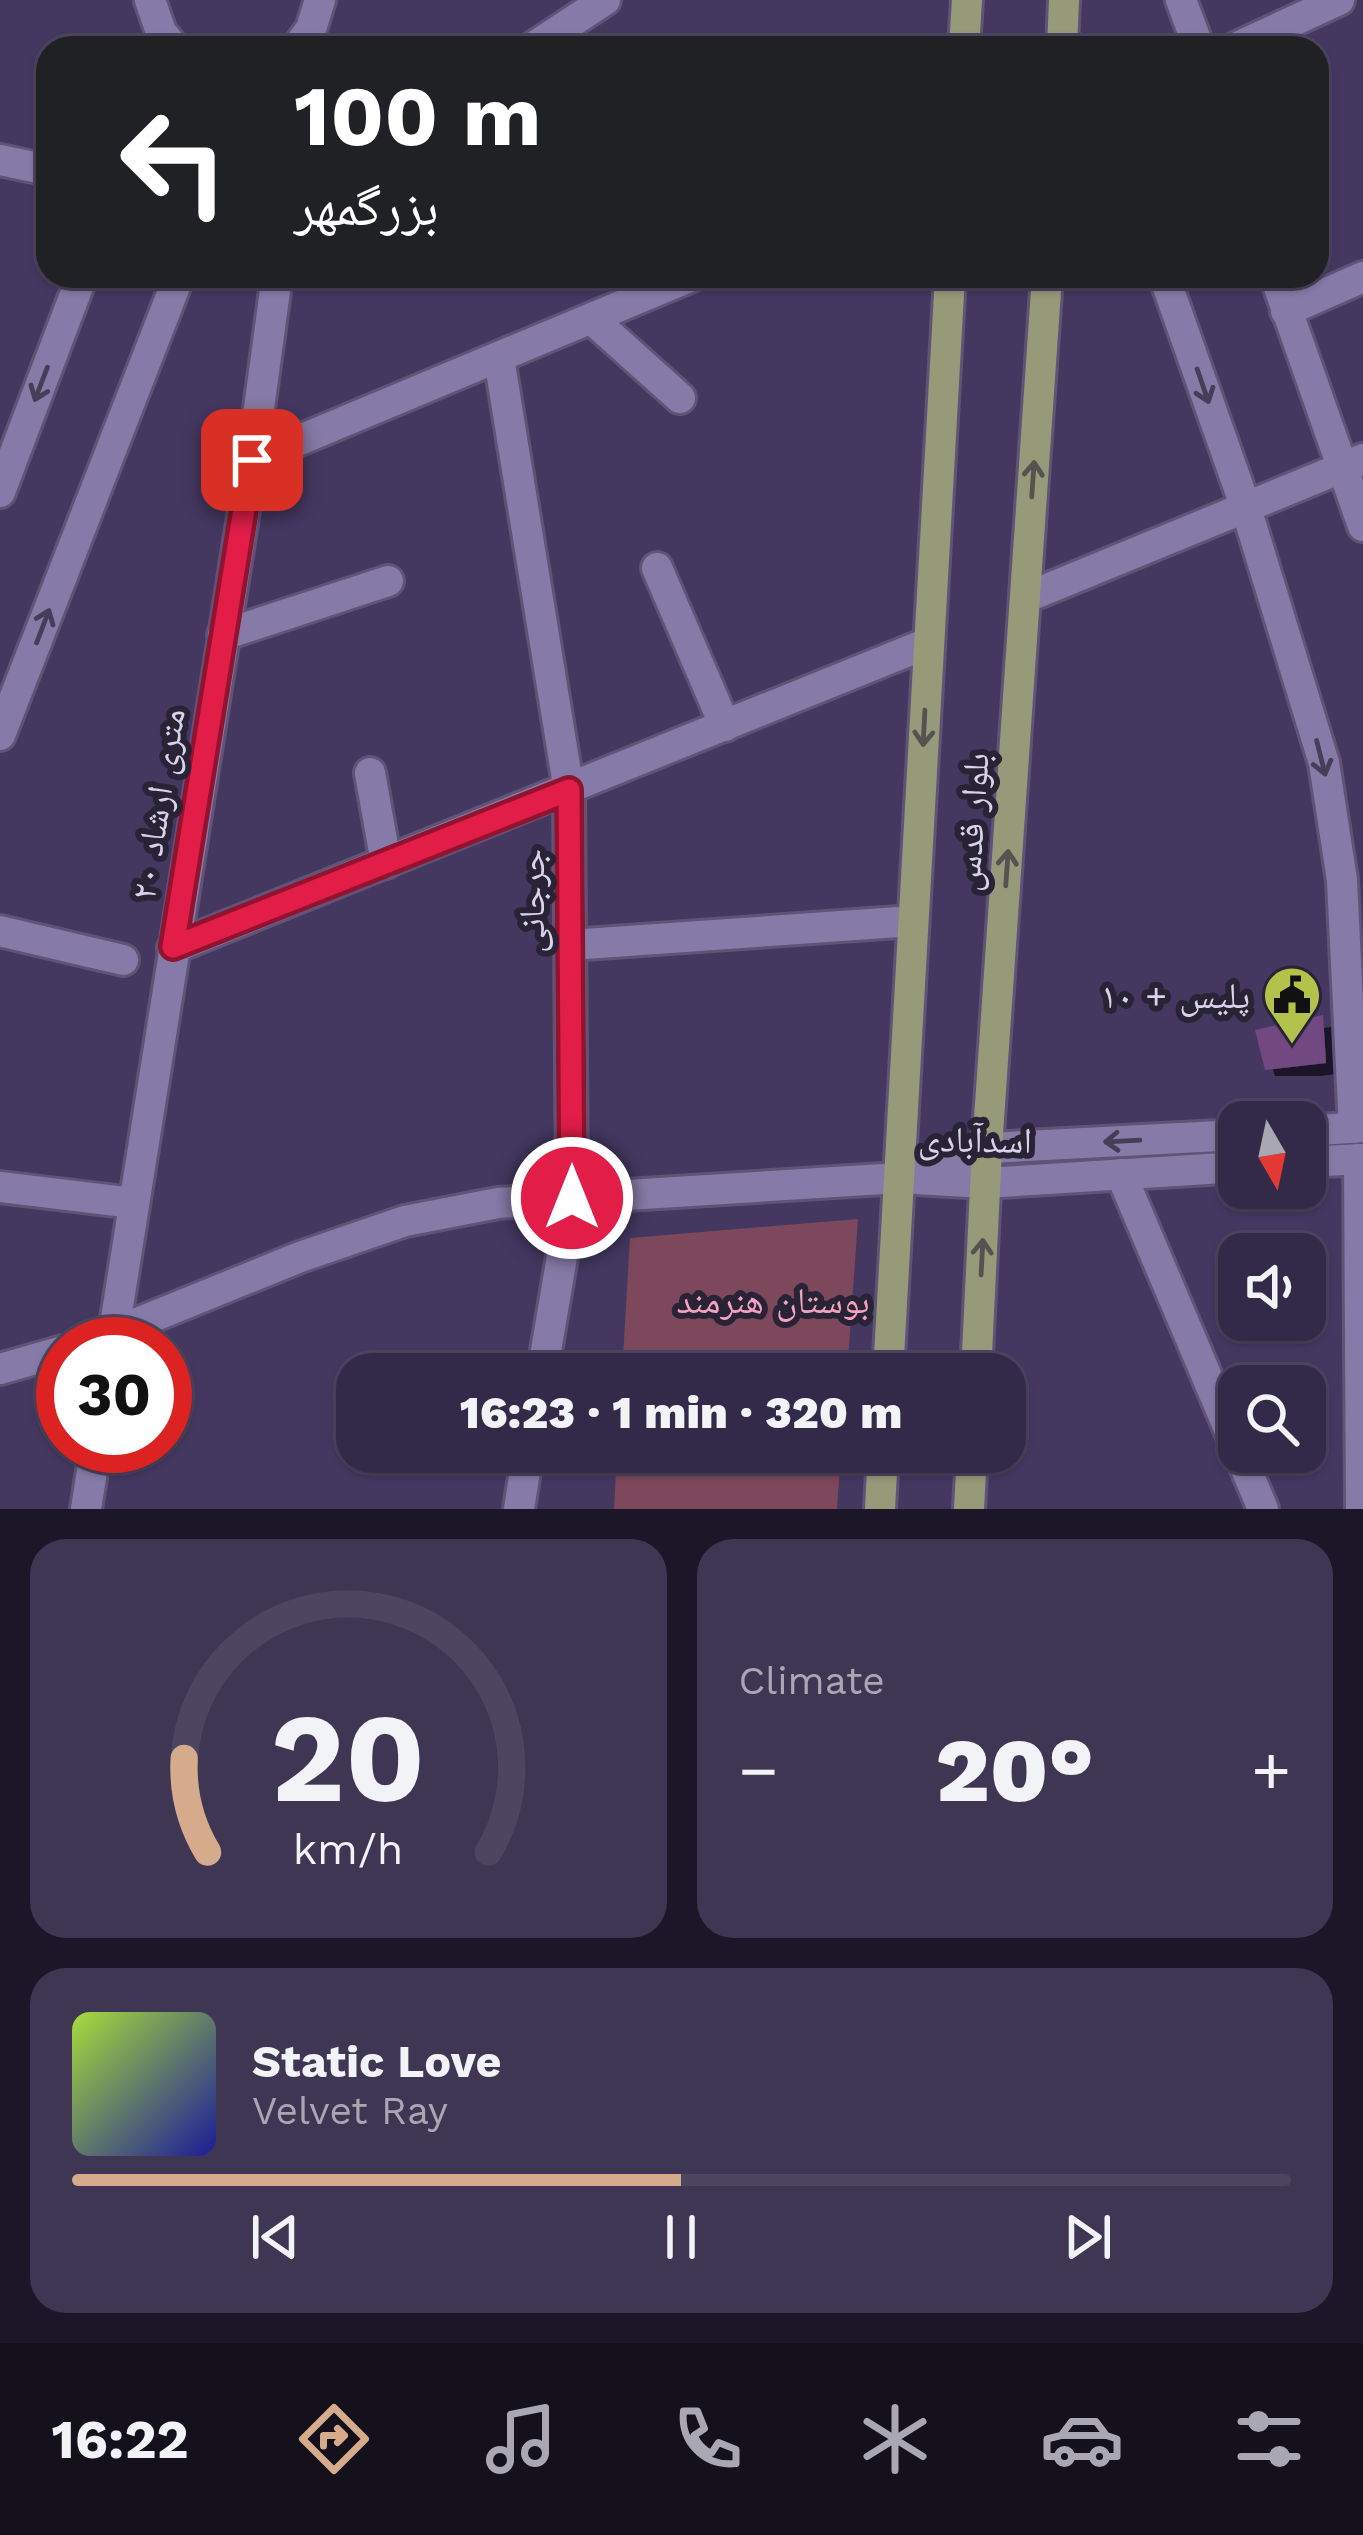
<!DOCTYPE html>
<html lang="en">
<head>
<meta charset="utf-8">
<style>
	body { margin:0; font-family:"Work Sans","Noto Naskh Arabic",sans-serif; background:#3e3653; color:#f1f3f6; height:100vh; display:flex; flex-direction:column; font-size:45px; white-space:nowrap }
	* { box-sizing:border-box; margin:0 }
	p { font-size:39px; color:#a9a7b4 }
	.icon { flex:none; width:66px; height:66px; fill:none; stroke:currentColor; stroke-width:2; stroke-linecap:round; stroke-linejoin:round }
	.map { position:relative; height:1509px; overflow:hidden }
	.drawer { display:flex; flex-direction:column; gap:30px; padding:30px; background:#1c1728; flex:1 }
	.drawer>* { flex:none }
	.top-card { position:absolute; left:36px; top:36px; width:1293px; height:252px; border-radius:36px; box-shadow:0 3px 9px #0004,0 0 0 3px #4e4661; background:#202124; color:#fff; overflow:hidden }
	.needle { width:78px; rotate:171deg }
	.tools { position:absolute; left:1218px; top:1101px; display:grid; gap:24px }
	.tools a { display:grid; place-items:center; width:108px; height:108px; border-radius:24px; background:#332a49; box-shadow:0 3px 9px #0004,0 0 0 3px #4e4661; font-size:60px }
	.speed { position:absolute; left:36px; top:1317px; display:flex; gap:24px; font-size:60px; font-weight:700; text-align:center }
	.speed>* { display:grid; place-content:center; width:156px; height:156px; border-radius:50%; background:#332a49; box-shadow:0 3px 9px #0004,0 0 0 3px #4e4661; line-height:1 }
	.speed .limit { border:18px solid #d22; background:#fff; color:#111 }
	.pin { position:absolute; display:grid; place-items:center; width:102px; height:102px; color:#fff; margin:-51px; border-radius:24px; box-shadow:0 6px 18px #0006 }
	.me { position:absolute; width:132px; margin:-66px; rotate:0deg; stroke-linejoin:round; filter:drop-shadow(0 0 9px #0008) }
	.turn { display:flex; align-items:center; gap:42px; height:252px; padding:0 60px; font-size:54px }
	.turn .icon { width:156px; height:156px; stroke-width:2.5 }
	.turn b { display:block; font-size:84px; line-height:102px }
	.big { font-size:90px; font-weight:800; line-height:1.1 }
	.drawer .card { flex:1; display:flex; flex-direction:column; justify-content:center; gap:18px; min-width:0; padding:0 42px; border-radius:36px; background:#3e3653 }
	.drawer .dial { align-items:center; gap:0 }
	.dial svg { height:312px; overflow:visible; fill:none; stroke:#4e4661; stroke-width:7; stroke-linecap:round; text-anchor:middle }
	.dial text { fill:#f1f3f6; stroke:none }
	.song { display:flex; align-items:center; gap:36px }
	.cover { width:144px; height:144px; border-radius:18px; background:linear-gradient(135deg,hsl(80 70% 55%),hsl(240 70% 35%)) }
	.played { height:12px; border-radius:6px; background:linear-gradient(90deg,#d6ab8b 50%,#4e4661 50%) }
	.keys { display:flex; justify-content:space-around; direction:ltr }
	.heat { display:flex; justify-content:space-between; align-items:center; font-size:66px; direction:ltr }
	.drawer .tiles { flex:1; display:grid; gap:30px; grid-template-columns:1fr 1fr }
	.card:last-child { grid-column:span 2 }
	.trip { position:absolute; left:336px; top:1353px; width:690px; height:120px; border-radius:36px; background:#332a49; box-shadow:0 3px 9px #0004,0 0 0 3px #4e4661; font-weight:800; line-height:120px; text-align:center }
	.tab-bar { display:flex; height:192px; justify-content:space-around; align-items:center; background:#14111d; color:#a9a7b4 }
	.tab-bar .icon { width:84px; height:84px }
	.tab-bar .selected { color:#d6ab8b }
	.tab-bar b { font-size:54px; color:#f1f3f6 }
	.map>svg:first-child { display:block }
	.green { fill:#7d485c }
	.building { fill:#714880; filter:url(#shadow) }
	.lines { fill:none; stroke-linecap:round; stroke-linejoin:round }
	.minor-casing { stroke:#5f5476; stroke-width:36 }
	.major-casing { stroke:#5f5476; stroke-width:36 }
	.minor { stroke:#867ba8; stroke-width:30 }
	.major { stroke:#979a79; stroke-width:30 }
	.oneway { stroke:#443e58 }
	.oneway2 { stroke:#545351 }
	.route-casing { stroke:#92132f; stroke-width:30 }
	.route { stroke:#e11d48; stroke-width:21 }
	.labels { text-anchor:middle; stroke-width:12; stroke-linejoin:round; paint-order:stroke }
	.street-label { font-size:36px; fill:#d8d2eb; stroke:#282436 }
	.poi-label { font-size:36px; fill:#d8d2eb; stroke:#282436; text-anchor:end }
	.park-label { font-size:36px; fill:#f5a2c0; stroke:#282436 }
</style>
</head>
<body>
<div class="map">
<svg width="1363" height="1509" viewBox="0 0 1363 1509">
	<defs>
		<filter id="shadow"><feDropShadow dx="11" dy="11" stdDeviation="0" flood-color="#0009"/></filter>
	</defs>
	<rect width="100%" height="100%" fill="#443861"/>
	<!-- green -->
	<g class="green">
		<polygon points="858,1219 847,1374 622,1374 630,1238"/>
		<polygon points="617,1452 841,1452 837,1509 614,1509"/>
	</g>
	<!-- building -->
	<polygon class="building" points="1323,1015 1326,1063 1265,1070 1255,1030"/>
	<g class="lines">
		<!-- minor casing -->
		<g class="minor-casing">
			<g id="minor">
				<polyline points="150,0 161,32 174,48"/>
				<polyline points="1181,0 1199,48"/>
				<polyline points="297,48 311,29 320,0"/>
				<polyline points="532,48 605,0"/>
				<polyline points="1235,48 1339,0"/>
				<polyline points="0,160 48,170"/>
				<polyline points="1164,276 1246,508 1324,763 1342,880 1354,1128"/>
				<polyline points="1275,276 1363,526"/>
				<polyline points="1286,311 1363,277"/>
				<polyline points="593,320 680,398"/>
				<polyline points="499,358 569,791 572,1198 542,1374"/>
				<polyline points="252,460 692,276"/>
				<polyline points="0,492 82,276"/>
				<polyline points="657,568 725,726"/>
				<polyline points="1025,598 1363,459"/>
				<polyline points="223,635 388,581"/>
				<polyline points="0,735 179,276"/>
				<polyline points="370,773 386,863"/>
				<polyline points="0,931 123,960"/>
				<polyline points="570,945 913,921"/>
				<polyline points="173,948 928,643"/>
				<polyline points="1305,1131 1363,1127"/>
				<polyline points="1359,1159 1361,1509"/>
				<polyline points="1305,1162 1363,1159"/>
				<polyline points="913,1173 987,1148 1239,1135"/>
				<polyline points="1121,1174 1263,1509"/>
				<polyline points="0,1187 133,1203"/>
				<polyline points="86,1344 300,1257 405,1221 498,1203 899,1178 985,1183 1239,1167"/>
				<polyline points="112,1344 252,460 277,276"/>
				<polyline points="0,1369 63,1351"/>
				<polyline points="86,1509 96,1446"/>
				<polyline points="519,1509 528,1452"/>
			</g>
		</g>
		<!-- major casing -->
		<g class="major-casing">
			<g id="major">
				<polyline points="964,48 967,0"/>
				<polyline points="1062,48 1064,0"/>
				<polyline points="888,1374 950,276"/>
				<polyline points="976,1374 987,1148 1047,276"/>
				<polyline points="880,1509 883,1452"/>
				<polyline points="969,1509 972,1452"/>
			</g>
		</g>
		<!-- minor -->
		<use href="#minor" class="minor"/>
		<!-- major -->
		<use href="#major" class="major"/>
	</g>
	<!-- one-way arrows -->
	<defs><path id="oneway-shaft" d="M-6 0H5M1.5-3L5.5 0L1.5 3" fill="none" stroke-width="1.6" stroke-linecap="round" stroke-linejoin="round" transform="scale(3)"/></defs>
	<g class="oneway">
		<use href="#oneway-shaft" transform="translate(41 384) rotate(111)"/>
		<use href="#oneway-shaft" transform="translate(1203 386) rotate(71)"/>
		<use href="#oneway-shaft" transform="translate(43 626) rotate(-69)"/>
		<use href="#oneway-shaft" transform="translate(1321 758) rotate(76)"/>
		<use href="#oneway-shaft" transform="translate(1122 1141) rotate(177)"/>
	</g>
	<g class="oneway2">
		<use href="#oneway-shaft" transform="translate(1033 479) rotate(-86)"/>
		<use href="#oneway-shaft" transform="translate(924 728) rotate(93)"/>
		<use href="#oneway-shaft" transform="translate(1007 868) rotate(-86)"/>
		<use href="#oneway-shaft" transform="translate(982 1257) rotate(-87)"/>
	</g>
	<g class="lines">
		<!-- route casing -->
		<g class="route-casing">
			<polyline id="route" points="252,460 173,947 569,790 572,1198"/>
		</g>
		<!-- route -->
		<use href="#route" class="route"/>
	</g>
	<!-- icons -->
	<defs>
		<g id="civic-pin" transform="scale(3)"><path d="M0 17L-7.5 6A9.5 9.5 0 1 1 7.5 6Z" fill="#b3c24b" stroke="#282436"/><path d="M-.6-6.5H3V-4.5H.6V-3L4-1V1h2V6H-6V1h2V-1L-.6-3ZM-1.2 2.5V6h2.4V2.5Z" fill="#111"/></g>
	</defs>
	<g fill-rule="evenodd">
		<use href="#civic-pin" x="1292" y="995"/>
	</g>
	<g class="labels">
		<!-- street labels -->
		<g class="street-label">
			<text transform="translate(157 804) rotate(-81)" y="13">۲۰ متری ارشاد</text>
			<text transform="translate(971 822) rotate(-86)" y="13">بلوار قدس</text>
			<text transform="translate(531 901) rotate(-90)" y="13">جرجانی</text>
			<text transform="translate(975 1139) rotate(1)" y="13">اسدآبادی</text>
		</g>
		<!-- poi labels -->
		<g class="poi-label">
			<text x="1250" y="1008">پلیس + ۱۰</text>
		</g>
		<!-- park labels -->
		<g class="park-label">
			<text x="773" y="1313">بوستان هنرمند</text>
		</g>
	</g>
</svg>
<div class="tools">
<a><svg class="needle" viewBox="-14 -14 28 28"><path d="M0-13l5 13h-10z" fill="#e53935"/><path d="M0 13l5-13h-10z" fill="#a9a7b4"/></svg></a>
<a><svg class="icon" aria-label="sound" viewBox="0 0 24 24"><path d="M4 9h4l5-4v14l-5-4H4zM17 9q2 3 0 6"/></svg></a>
<a><svg class="icon" aria-label="search" viewBox="0 0 24 24"><circle cx="10" cy="10" r="6"/><path d="M15 15l6 6"/></svg></a>
</div>
<div class="speed"><div class="limit">30</div></div>
<div class="pin" style="left:252px;top:460px;background:#d93025"><svg class="icon" aria-label="arrive" viewBox="0 0 24 24"><path d="M6 21V4h12l-3 4 3 4H6"/></svg></div>
<svg class="me" style="left:572px;top:1198px" viewBox="-20 -20 40 40"><circle r="17" fill="#e11d48" stroke="#fff" stroke-width="3"/><path d="M0-11L8 9 0 5-8 9z" fill="#fff"/></svg>
<div class="trip">16:23 · 1 min · 320 m</div>
<div class="top-card">
<div class="turn"><svg class="icon" aria-label="left" viewBox="0 0 24 24"><path d="M17 20v-9H6M10 6l-5 5 5 5"/></svg><div><b>100 m</b>بزرگمهر</div></div>
</div>
</div>
<section class="drawer">
<div class="tiles">
<div class="card dial"><svg viewBox="0 0 100 80">
<path d="M14 69A42 42 0 1 1 86 69"/>
<path d="M14 69A42 42 0 0 1 8 45" stroke="#d6ab8b"/>
<text x="50" y="56" font-size="32" font-weight="700">20</text>
<text x="50" y="72" font-size="11">km/h</text>
</svg></div>
<div class="card"><p>Climate</p>
<div class="heat"><a>−</a><b class="big">20°</b><a>+</a></div>
</div>
<div class="card">
<div class="song"><i class="cover"></i><div><b>Static Love</b><p>Velvet Ray</p></div></div>
<div class="played"></div>
<div class="keys"><svg class="icon" aria-label="previous" viewBox="0 0 24 24"><path d="M18 5L8 12l10 7zM5 5v14"/></svg><svg class="icon" aria-label="pause" viewBox="0 0 24 24"><path d="M8 5v14M16 5v14"/></svg><svg class="icon" aria-label="next" viewBox="0 0 24 24"><path d="M6 5l10 7-10 7zM19 5v14"/></svg></div>
</div>
</div>
</section>
<nav class="tab-bar">
<b>16:22</b>
<svg class="icon selected" aria-label="directions" viewBox="0 0 24 24"><path d="M12 3l9 9-9 9-9-9zM9 14v-3h6M13 9l2 2-2 2"/></svg>
<svg class="icon" aria-label="music" viewBox="0 0 24 24"><path d="M9 18V5l10-2v13"/><circle cx="6" cy="18" r="3"/><circle cx="16" cy="16" r="3"/></svg>
<svg class="icon" aria-label="phone" viewBox="0 0 24 24"><path d="M5 4h4l2 5-3 2q2 4 5 5l2-3 5 2v4C11 20 4 13 5 4z"/></svg>
<svg class="icon" aria-label="climate" viewBox="0 0 24 24"><path d="M12 3v18M4 7l16 10M4 17L20 7"/></svg>
<svg class="icon" aria-label="car" viewBox="0 0 24 24"><path d="M5 17H2v-5l4-1 3-4h7l3 4 3 1v5h-3M9 17h6M6 11h13"/><circle cx="7" cy="17" r="2"/><circle cx="17" cy="17" r="2"/></svg>
<svg class="icon" aria-label="filters" viewBox="0 0 24 24"><path d="M4 7h16M4 17h16"/><circle cx="9" cy="7" r="2"/><circle cx="15" cy="17" r="2"/></svg>
</nav>
</body>
</html>
